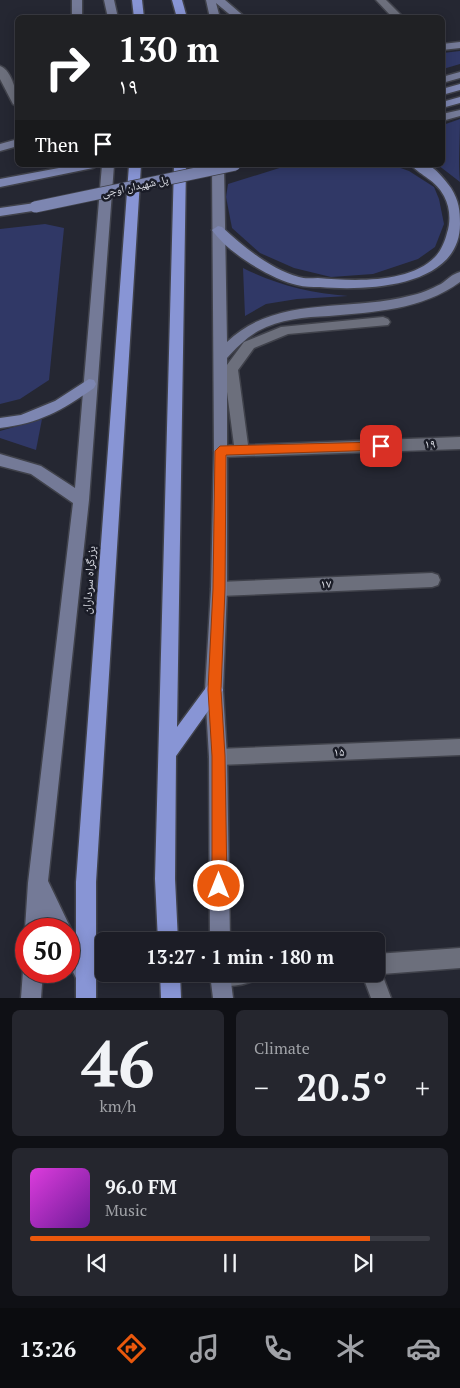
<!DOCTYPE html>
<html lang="en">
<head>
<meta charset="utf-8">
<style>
	body { margin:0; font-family:"PT Serif","Noto Naskh Arabic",serif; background:#25262e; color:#f1f3f6; height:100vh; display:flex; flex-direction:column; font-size:19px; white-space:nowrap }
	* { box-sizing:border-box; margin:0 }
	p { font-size:16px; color:#a0a2a7 }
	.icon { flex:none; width:28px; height:28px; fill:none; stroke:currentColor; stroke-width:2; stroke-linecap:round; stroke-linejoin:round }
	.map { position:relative; height:998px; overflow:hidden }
	.drawer { display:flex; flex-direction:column; gap:12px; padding:12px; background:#0f1015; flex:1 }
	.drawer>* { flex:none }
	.banner { position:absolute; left:15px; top:15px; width:430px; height:152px; border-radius:8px; box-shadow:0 2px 12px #0003,0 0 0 1px #3a3b43; background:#202124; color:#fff; overflow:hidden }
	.speed { position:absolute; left:15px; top:918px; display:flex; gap:10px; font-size:25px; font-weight:700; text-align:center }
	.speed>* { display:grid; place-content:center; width:65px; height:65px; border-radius:50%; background:#1c1d26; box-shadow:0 2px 12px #0003,0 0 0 1px #3a3b43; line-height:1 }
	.speed .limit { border:8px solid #d22; background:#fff; color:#111 }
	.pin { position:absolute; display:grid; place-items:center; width:42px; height:42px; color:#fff; margin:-21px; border-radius:10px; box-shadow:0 2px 8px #0006 }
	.me { position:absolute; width:55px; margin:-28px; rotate:0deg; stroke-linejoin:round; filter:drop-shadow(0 0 4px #0008) }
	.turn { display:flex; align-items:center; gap:18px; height:105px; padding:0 20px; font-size:22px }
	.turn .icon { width:65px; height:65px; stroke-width:2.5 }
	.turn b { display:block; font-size:35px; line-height:42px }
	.then { display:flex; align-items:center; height:48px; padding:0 20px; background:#0003; gap:10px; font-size:19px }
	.big { font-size:38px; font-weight:700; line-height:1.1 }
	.drawer .card { flex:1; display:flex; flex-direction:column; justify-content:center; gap:8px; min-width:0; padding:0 18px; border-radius:8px; background:#25262e }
	.drawer .dial { align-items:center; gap:0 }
	.dial b { font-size:65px; line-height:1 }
	.song { display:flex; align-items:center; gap:15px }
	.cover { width:60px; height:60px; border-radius:8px; background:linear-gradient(135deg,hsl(300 70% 55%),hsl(280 70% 35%)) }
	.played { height:5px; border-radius:2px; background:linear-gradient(90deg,#ea580c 85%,#3a3b43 85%) }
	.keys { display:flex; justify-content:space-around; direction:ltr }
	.heat { display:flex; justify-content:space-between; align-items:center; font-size:28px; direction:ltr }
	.drawer .tiles { flex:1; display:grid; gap:12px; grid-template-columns:1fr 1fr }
	.card:last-child { grid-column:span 2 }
	.trip { position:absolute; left:95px; top:932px; width:290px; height:50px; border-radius:8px; background:#1c1d26; box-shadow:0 2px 12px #0003,0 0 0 1px #3a3b43; font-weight:700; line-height:50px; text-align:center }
	.dock { display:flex; height:80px; justify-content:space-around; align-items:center; background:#0b0c0f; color:#a0a2a7 }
	.dock .icon { width:35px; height:35px }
	.dock .current { color:#ea580c }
	.dock b { font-size:22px; color:#f1f3f6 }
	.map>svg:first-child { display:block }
	.green { fill:#303866 }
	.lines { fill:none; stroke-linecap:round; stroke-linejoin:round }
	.street-casing { stroke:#40424b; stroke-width:3 }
	.secondary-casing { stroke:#40424b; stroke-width:3 }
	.primary-casing { stroke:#40424b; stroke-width:3 }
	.highway-casing { stroke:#40424b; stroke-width:3 }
	.street { fill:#6c6f7c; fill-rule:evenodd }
	.secondary { fill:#747a97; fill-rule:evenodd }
	.primary { fill:#7d86b1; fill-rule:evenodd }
	.highway { fill:#8895d5; fill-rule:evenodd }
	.primary-bridge-casing { stroke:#40424b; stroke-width:13; stroke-linecap:butt }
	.primary-bridge { stroke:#7d86b1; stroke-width:11 }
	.route { fill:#ea580c; stroke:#983908 }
	.labels { text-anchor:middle; stroke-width:5; stroke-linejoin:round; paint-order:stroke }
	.far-street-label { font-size:11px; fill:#dee0e8; stroke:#1b1d28 }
	.street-label { font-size:12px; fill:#dee0e8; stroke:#1b1d28 }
</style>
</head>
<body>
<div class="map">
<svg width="460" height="998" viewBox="0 0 460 998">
	<rect width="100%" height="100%" fill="#252732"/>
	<!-- green -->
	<g class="green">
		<polygon points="460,51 460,64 443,69 443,53"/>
		<path d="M460,119C460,140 458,161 460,182L438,165H442L443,125Z"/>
		<polygon points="289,165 392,165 409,171 434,187 439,199 444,224 435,247 418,259 373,274 331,277 294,268 260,253 232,228 226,197 228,184"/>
		<polygon points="45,224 64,228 49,380 20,399 0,404 0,229"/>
		<path d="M243,268C277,285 310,293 348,296L297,299L266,304L245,316Z"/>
		<polygon points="42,419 36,450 0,438 0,431"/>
	</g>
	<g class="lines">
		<!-- street casing -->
		<g class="street-casing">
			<g id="street">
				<polygon points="376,0 386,0 404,18 393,18"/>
				<path d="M0,66C12,70 18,96 18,107L13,104L0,79Z"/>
				<polygon points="383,317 388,319 390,322 388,325 288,334 254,348 238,370 248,445 460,437 460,449 221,457 216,455 214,451 216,447 234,445 224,369 244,342 281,327"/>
				<polygon points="432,573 438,575 440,580 438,585 432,587 219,596 213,594 211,589 213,584 219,582"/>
				<polygon points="460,739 460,755 218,765 212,763 209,757 212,751 218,749"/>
				<polygon points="460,948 460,968 382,974 391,998 371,998 362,974 376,974 376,954"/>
				<path d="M211,974H256L253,981C241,986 225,988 213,983Z"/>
			</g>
		</g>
		<!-- secondary casing -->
		<g class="secondary-casing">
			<g id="secondary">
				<rect x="72" y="0" width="10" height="18"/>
				<polygon points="104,0 114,0 118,18 108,18"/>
				<polygon points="206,0 225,0 246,18 234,18 216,3 220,18 210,18"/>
				<polygon points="460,42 460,48 442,50 442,44"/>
				<polygon points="460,72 460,78 442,83 442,77"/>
				<polygon points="460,110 460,116 442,121 442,114"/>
				<polygon points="18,139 18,146 0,151 0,144"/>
				<polygon points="102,165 114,165 89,500 48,881 71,929 69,933 76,936 95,975 92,982 85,985 78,982 69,964 69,929 51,929 45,918 45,929 26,929 26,932 25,929 28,883 73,503 31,474 0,466 0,454 41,466 75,488"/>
				<path d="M212,165H224L227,342C275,295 349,312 409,296C420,294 431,289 441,284C447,280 452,274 460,272V282C422,310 374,312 329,316C305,317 280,319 258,331C246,338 236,348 227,358V589L223,690L227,757L230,941H210L209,757L205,690L211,589L214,451Z"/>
				<polygon points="26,964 26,971 43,971 41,998 21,998 23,971"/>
				<polygon points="210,974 230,974 233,998 213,998"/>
			</g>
		</g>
		<!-- primary casing -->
		<g class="primary-casing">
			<g id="primary">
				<polygon points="460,84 460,90 442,95 442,89"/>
				<polygon points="460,97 460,103 442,108 442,102"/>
				<polygon points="75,165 99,165 93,168 0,187 0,179"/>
				<path d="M411,165C416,165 422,164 427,165C435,167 446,181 451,188C459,201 460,210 460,224C460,288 365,291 320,287C312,287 305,287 297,285C271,279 228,253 212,230L218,226L222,227C244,247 270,269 299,277C305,279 311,278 318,278C352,281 409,284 435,257C441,251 445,241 447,233C451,221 450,207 444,196C436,180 421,176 411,165Z"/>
				<polygon points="35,203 41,207 39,210 0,216 0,208"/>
				<path d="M89,379L94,380L96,384L94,388C61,411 40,423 0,428V418L21,415L55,401Z"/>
			</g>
		</g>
		<!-- highway casing -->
		<g class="highway-casing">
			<g id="highway">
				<polygon points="132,0 142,0 144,18 134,18"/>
				<polygon points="172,0 182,0 187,18 177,18"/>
				<polygon points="129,165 141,165 96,882 96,998 76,998 76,882"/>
				<polygon points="174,165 186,165 177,727 208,685 214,682 220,685 223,690 176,756 175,879 178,941 158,941 155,879"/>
				<polygon points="160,974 180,974 181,998 161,998"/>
			</g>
		</g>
		<!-- street -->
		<use href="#street" class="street"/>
		<!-- secondary -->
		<use href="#secondary" class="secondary"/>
		<!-- primary -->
		<use href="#primary" class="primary"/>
		<!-- highway -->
		<use href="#highway" class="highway"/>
		<!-- primary-bridge casing -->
		<g class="primary-bridge-casing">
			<polyline id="primary-bridge" points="35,207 235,165"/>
		</g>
		<!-- primary-bridge -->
		<use href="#primary-bridge" class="primary-bridge"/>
	</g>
	<!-- route -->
	<polygon class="route" points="381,442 386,446 381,450 226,455 225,589 221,690 225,756 227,886 225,891 219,893 214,891 212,886 212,756 208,690 213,589 215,451 220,446"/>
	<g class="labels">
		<!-- far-street labels -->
		<g class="far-street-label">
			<text transform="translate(135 186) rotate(-12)" y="4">پل شهیدان اوجی</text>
		</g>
		<!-- street labels -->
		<g class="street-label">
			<text transform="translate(430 444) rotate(-2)" y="4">۱۹</text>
			<text transform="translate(89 580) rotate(-86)" y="4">بزرگراه سرداران</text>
			<text transform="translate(326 584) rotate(-3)" y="4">۱۷</text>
			<text transform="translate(339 752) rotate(-2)" y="4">۱۵</text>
		</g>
	</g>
</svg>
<div class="speed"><div class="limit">50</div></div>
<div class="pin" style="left:381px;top:446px;background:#d93025"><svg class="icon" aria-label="arrive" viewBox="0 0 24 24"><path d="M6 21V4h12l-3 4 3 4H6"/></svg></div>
<svg class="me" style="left:219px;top:886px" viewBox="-20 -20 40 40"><circle r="17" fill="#ea580c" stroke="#fff" stroke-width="3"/><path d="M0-11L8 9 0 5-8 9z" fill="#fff"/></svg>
<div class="trip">13:27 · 1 min · 180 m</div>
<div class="banner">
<div class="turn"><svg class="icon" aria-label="right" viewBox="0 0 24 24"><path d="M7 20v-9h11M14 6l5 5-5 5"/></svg><div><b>130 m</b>۱۹</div></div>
<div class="then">Then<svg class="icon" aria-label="arrive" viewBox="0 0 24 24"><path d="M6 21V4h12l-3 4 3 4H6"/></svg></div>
</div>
</div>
<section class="drawer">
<div class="tiles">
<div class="card dial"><b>46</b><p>km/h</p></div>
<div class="card"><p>Climate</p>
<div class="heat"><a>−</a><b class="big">20.5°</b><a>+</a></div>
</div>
<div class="card">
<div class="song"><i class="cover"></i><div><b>96.0 FM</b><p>Music</p></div></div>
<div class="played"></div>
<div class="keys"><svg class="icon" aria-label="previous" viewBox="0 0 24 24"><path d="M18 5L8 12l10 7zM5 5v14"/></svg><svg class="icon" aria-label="pause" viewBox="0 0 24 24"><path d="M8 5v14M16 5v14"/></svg><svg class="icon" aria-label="next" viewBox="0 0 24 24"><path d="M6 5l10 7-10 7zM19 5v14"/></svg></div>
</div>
</div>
</section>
<nav class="dock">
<b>13:26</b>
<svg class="icon current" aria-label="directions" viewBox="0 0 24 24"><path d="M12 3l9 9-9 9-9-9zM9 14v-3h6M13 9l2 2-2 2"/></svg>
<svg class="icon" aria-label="music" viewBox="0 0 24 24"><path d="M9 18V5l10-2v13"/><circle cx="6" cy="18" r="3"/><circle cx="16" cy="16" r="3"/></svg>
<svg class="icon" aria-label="phone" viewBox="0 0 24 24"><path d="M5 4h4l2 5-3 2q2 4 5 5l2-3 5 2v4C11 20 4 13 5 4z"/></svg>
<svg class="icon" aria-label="climate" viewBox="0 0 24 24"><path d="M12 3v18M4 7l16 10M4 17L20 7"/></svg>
<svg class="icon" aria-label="car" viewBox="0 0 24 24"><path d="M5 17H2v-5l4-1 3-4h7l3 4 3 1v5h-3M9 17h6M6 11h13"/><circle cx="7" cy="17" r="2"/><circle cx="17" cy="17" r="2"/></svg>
</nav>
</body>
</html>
